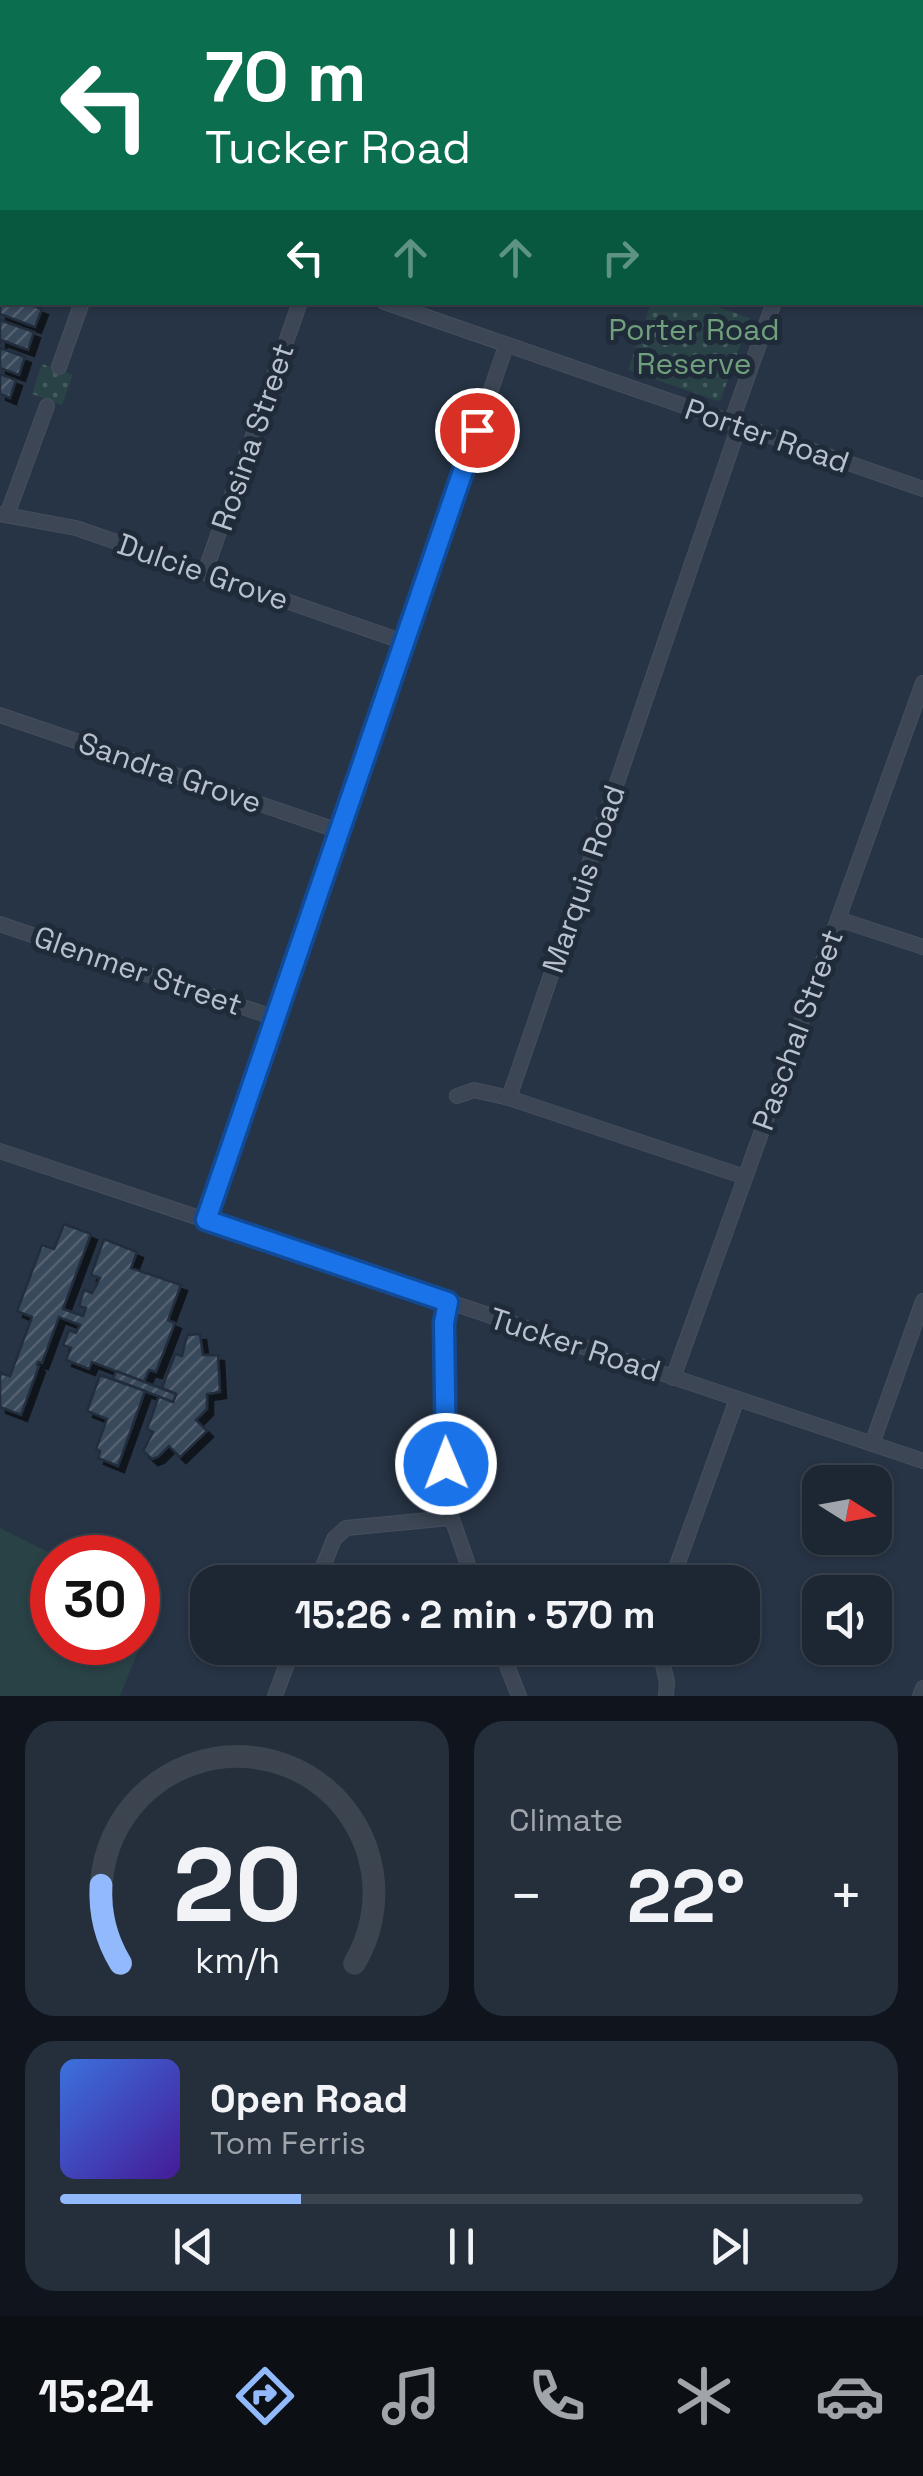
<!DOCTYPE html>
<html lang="en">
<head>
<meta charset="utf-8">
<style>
	body { margin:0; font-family:"Space Grotesk",sans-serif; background:#252f3c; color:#f1f3f6; height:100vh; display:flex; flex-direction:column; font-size:38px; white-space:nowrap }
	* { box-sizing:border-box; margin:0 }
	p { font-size:32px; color:#a0a5ac }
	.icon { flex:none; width:55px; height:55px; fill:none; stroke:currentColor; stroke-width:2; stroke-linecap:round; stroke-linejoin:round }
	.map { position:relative; height:1696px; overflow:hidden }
	.drawer { display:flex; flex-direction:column; gap:25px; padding:25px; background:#10151d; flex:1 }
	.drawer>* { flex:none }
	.banner { position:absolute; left:0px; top:0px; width:925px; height:305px; box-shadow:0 2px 8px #0004,0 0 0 2px #3b444f; background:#0b6e4f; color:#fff; overflow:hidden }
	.needle { width:65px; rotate:101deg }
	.tools { position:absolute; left:802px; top:1465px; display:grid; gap:20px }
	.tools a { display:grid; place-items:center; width:90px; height:90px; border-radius:20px; background:#1d2734; box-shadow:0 2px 8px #0004,0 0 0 2px #3b444f; font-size:50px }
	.speed { position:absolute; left:30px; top:1535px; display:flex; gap:20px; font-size:50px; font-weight:700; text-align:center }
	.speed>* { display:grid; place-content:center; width:130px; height:130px; border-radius:50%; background:#1d2734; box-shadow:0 2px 8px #0004,0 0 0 2px #3b444f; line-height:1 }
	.speed .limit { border:15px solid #d22; background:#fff; color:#111 }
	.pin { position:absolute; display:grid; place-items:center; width:85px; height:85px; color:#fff; margin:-42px; border:5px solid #fff; border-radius:50%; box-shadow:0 2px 10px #0007 }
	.me { position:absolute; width:110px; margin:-55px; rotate:359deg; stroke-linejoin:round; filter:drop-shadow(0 0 8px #0008) }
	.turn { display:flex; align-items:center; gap:35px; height:210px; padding:0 40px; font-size:45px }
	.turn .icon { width:130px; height:130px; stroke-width:2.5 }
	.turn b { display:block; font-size:70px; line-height:85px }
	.lanes { display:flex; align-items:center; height:95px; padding:0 40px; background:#0003; justify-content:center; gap:50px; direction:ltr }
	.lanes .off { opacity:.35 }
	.big { font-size:75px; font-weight:600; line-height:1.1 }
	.drawer .card { flex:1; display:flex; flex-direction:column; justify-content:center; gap:15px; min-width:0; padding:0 35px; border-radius:30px; background:#252f3c }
	.drawer .dial { align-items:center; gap:0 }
	.dial svg { height:260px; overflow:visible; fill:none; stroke:#3b444f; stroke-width:7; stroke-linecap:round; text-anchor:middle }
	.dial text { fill:#f1f3f6; stroke:none }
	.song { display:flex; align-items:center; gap:30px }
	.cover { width:120px; height:120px; border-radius:15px; background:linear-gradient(135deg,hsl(220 70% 55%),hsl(260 70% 35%)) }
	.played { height:10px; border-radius:5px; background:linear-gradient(90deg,#91b9fb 30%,#3b444f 30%) }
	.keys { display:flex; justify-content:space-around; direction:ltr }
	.heat { display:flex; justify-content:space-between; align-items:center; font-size:55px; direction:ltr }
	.drawer .tiles { flex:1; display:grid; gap:25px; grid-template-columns:1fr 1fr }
	.card:last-child { grid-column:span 2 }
	.trip { position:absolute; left:190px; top:1565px; width:570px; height:100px; border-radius:30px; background:#1d2734; box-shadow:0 2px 8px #0004,0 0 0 2px #3b444f; font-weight:600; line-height:100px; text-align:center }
	.dock { display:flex; height:160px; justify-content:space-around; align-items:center; background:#0c1015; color:#a0a5ac }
	.dock .icon { width:70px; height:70px }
	.dock .on { color:#91b9fb }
	.dock b { font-size:45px; color:#f1f3f6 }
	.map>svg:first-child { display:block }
	.green { fill:#294246 }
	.park { fill:url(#park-dots) }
	.building { fill:url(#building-hatch); stroke:#222d3c; stroke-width:2.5; filter:url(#shadow) }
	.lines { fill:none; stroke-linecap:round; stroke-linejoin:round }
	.minor-casing { stroke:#454f5e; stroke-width:16 }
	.minor { stroke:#3c4654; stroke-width:14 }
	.route-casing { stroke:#114b97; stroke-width:25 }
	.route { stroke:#1a73e8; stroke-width:18 }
	.labels { text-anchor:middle; stroke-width:10; stroke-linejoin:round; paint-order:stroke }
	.park-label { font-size:30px; fill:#709f7b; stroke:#202b3a }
	.street-label { font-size:30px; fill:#b9c1ce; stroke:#202b3a }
</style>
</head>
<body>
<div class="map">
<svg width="923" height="1696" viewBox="0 0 923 1696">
	<defs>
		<pattern id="park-dots" width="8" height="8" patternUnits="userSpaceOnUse" patternTransform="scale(2.5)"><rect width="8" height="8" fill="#294246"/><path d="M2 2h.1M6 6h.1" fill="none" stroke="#465c60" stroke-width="1.8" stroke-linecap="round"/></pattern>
		<pattern id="building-hatch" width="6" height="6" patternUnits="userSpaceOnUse" patternTransform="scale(2.5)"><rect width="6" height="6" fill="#39485b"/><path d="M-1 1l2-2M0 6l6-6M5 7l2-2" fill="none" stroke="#546171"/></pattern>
		<filter id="shadow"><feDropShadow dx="6" dy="6" stdDeviation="0" flood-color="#0009"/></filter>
	</defs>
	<rect width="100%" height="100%" fill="#273445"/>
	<!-- green -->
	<polygon class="green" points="0,1528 58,1557 52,1558 52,1642 138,1642 138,1590 159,1599 120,1696 0,1696"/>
	<!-- park -->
	<g class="park">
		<polygon points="651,303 706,303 750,318 721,399 718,401 628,370"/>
		<polygon points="42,364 73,375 62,405 32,394"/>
	</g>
	<!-- building -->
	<g class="building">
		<polygon points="2,279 2,302 23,302 42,309 35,327 0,314"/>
		<polygon points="0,320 34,332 28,350 1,340 0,344"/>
		<polygon points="0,348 25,357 19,375 0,368"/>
		<polygon points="0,374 16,380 10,398 0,394"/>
		<polygon points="64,1224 91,1234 63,1309 83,1316 86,1308 79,1306 84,1290 92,1293 97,1284 100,1278 91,1275 104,1239 137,1252 131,1268 181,1285 168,1320 175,1323 156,1372 149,1370 144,1382 92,1362 89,1369 66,1360 71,1348 63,1345 69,1330 76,1333 80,1325 59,1317 42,1363 38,1362 37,1365 39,1366 21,1415 0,1407 0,1373 10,1376 32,1317 17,1311 42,1245 54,1249"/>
		<polygon points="200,1334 203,1355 218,1355 220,1392 207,1394 207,1409 196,1420 207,1431 180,1457 169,1446 158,1457 152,1459 143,1451 153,1432 147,1429 159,1396 173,1402 176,1394 162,1388 175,1354 182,1356 187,1335"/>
		<polygon points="116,1371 176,1394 173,1402 113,1379"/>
		<polygon points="100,1375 145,1391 118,1466 98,1458 100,1451 96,1449 107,1419 87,1411"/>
	</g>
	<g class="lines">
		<!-- minor casing -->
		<g class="minor-casing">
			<g id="minor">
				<polyline points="792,0 799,2"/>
				<polyline points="235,2 236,0"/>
				<polyline points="490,2 491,0"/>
				<polyline points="880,2 881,0"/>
				<polyline points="922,46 923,46"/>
				<polyline points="0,168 2,169"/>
				<polyline points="384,302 923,489"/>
				<polyline points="59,367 82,302"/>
				<polyline points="731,423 774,302"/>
				<polyline points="739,426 509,1098 745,1177"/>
				<polyline points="0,514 76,528 404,642"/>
				<polyline points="7,515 47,406"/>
				<polyline points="205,572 300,302"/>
				<polyline points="0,715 339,831"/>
				<polyline points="838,919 923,947"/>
				<polyline points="0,924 275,1018"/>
				<polyline points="457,1096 474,1090 509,1098"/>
				<polyline points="0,1151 923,1461"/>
				<polyline points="206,1221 506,346"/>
				<polyline points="448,1303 444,1323 448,1507 474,1582"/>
				<polyline points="673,1378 923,683"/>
				<polyline points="872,1444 923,1301"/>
				<polyline points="317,1582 334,1539 346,1528 450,1518"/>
				<polyline points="671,1582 737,1399"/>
				<polyline points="500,1648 519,1696"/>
				<polyline points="659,1648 667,1682 666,1696"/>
				<polyline points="275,1696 293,1648"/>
				<polyline points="920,1696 923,1688"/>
			</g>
		</g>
		<!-- minor -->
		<use href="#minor" class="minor"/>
	</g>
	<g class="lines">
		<!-- route casing -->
		<g class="route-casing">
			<polyline id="route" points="446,1464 444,1323 448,1302 206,1220 477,430"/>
		</g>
		<!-- route -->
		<use href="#route" class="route"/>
	</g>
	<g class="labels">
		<!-- park labels -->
		<g class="park-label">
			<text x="694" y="340">Porter Road<tspan x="694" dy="34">Reserve</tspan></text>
		</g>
		<!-- street labels -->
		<g class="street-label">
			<text transform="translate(767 436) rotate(19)" y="10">Porter Road</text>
			<text transform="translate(253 437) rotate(-71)" y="10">Rosina Street</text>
			<text transform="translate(203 572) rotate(19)" y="10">Dulcie Grove</text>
			<text transform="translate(170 773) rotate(19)" y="10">Sandra Grove</text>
			<text transform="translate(584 879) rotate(-71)" y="10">Marquis Road</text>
			<text transform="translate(138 971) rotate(19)" y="10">Glenmer Street</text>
			<text transform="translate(798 1030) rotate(-70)" y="10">Paschal Street</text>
			<text transform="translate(575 1345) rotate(18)" y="10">Tucker Road</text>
		</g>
	</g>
</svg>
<div class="tools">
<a><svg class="needle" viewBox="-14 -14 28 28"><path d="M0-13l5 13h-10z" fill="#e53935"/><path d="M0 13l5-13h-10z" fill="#a0a5ac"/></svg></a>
<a><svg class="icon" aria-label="sound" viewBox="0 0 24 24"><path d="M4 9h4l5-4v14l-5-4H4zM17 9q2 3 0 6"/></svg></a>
</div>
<div class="speed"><div class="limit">30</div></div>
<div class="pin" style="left:477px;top:430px;background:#d93025"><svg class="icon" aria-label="arrive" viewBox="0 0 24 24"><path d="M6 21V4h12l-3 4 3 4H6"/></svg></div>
<svg class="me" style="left:446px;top:1464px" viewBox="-20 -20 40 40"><circle r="17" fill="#1a73e8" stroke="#fff" stroke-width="3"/><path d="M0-11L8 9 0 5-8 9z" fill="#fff"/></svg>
<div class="trip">15:26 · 2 min · 570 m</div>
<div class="banner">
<div class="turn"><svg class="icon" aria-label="left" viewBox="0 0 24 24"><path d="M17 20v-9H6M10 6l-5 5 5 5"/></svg><div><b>70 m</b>Tucker Road</div></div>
<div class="lanes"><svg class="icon" aria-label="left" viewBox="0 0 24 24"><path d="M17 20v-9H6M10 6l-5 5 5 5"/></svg><svg class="icon off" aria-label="ahead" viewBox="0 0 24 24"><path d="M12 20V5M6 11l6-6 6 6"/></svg><svg class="icon off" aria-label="ahead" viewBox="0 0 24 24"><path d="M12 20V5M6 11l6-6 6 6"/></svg><svg class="icon off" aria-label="right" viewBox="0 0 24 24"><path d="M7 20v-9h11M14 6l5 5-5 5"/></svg></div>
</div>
</div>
<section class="drawer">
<div class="tiles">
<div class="card dial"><svg viewBox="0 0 100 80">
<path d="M14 69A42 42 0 1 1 86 69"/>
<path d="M14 69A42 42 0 0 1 8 45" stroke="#91b9fb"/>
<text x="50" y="56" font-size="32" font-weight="700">20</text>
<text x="50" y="72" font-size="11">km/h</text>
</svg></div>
<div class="card"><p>Climate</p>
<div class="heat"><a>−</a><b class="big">22°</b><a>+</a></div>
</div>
<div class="card">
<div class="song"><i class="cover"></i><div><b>Open Road</b><p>Tom Ferris</p></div></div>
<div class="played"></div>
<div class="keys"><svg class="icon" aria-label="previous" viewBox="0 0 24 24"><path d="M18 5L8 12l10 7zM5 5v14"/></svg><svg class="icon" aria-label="pause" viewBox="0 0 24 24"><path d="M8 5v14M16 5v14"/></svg><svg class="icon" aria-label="next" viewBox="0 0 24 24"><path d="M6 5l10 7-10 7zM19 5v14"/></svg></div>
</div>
</div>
</section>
<nav class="dock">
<b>15:24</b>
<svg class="icon on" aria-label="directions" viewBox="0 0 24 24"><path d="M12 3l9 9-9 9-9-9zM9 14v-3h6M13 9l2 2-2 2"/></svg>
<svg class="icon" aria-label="music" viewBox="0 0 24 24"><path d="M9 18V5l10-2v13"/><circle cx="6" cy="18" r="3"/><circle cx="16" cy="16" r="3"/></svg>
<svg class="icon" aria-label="phone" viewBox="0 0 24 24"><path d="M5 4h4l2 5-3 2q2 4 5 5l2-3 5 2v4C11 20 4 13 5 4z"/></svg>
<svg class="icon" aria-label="climate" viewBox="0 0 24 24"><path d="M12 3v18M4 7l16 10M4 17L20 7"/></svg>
<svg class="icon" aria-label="car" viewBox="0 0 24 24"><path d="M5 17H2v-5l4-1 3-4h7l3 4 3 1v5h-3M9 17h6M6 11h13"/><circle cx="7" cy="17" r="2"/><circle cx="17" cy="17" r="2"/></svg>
</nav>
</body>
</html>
